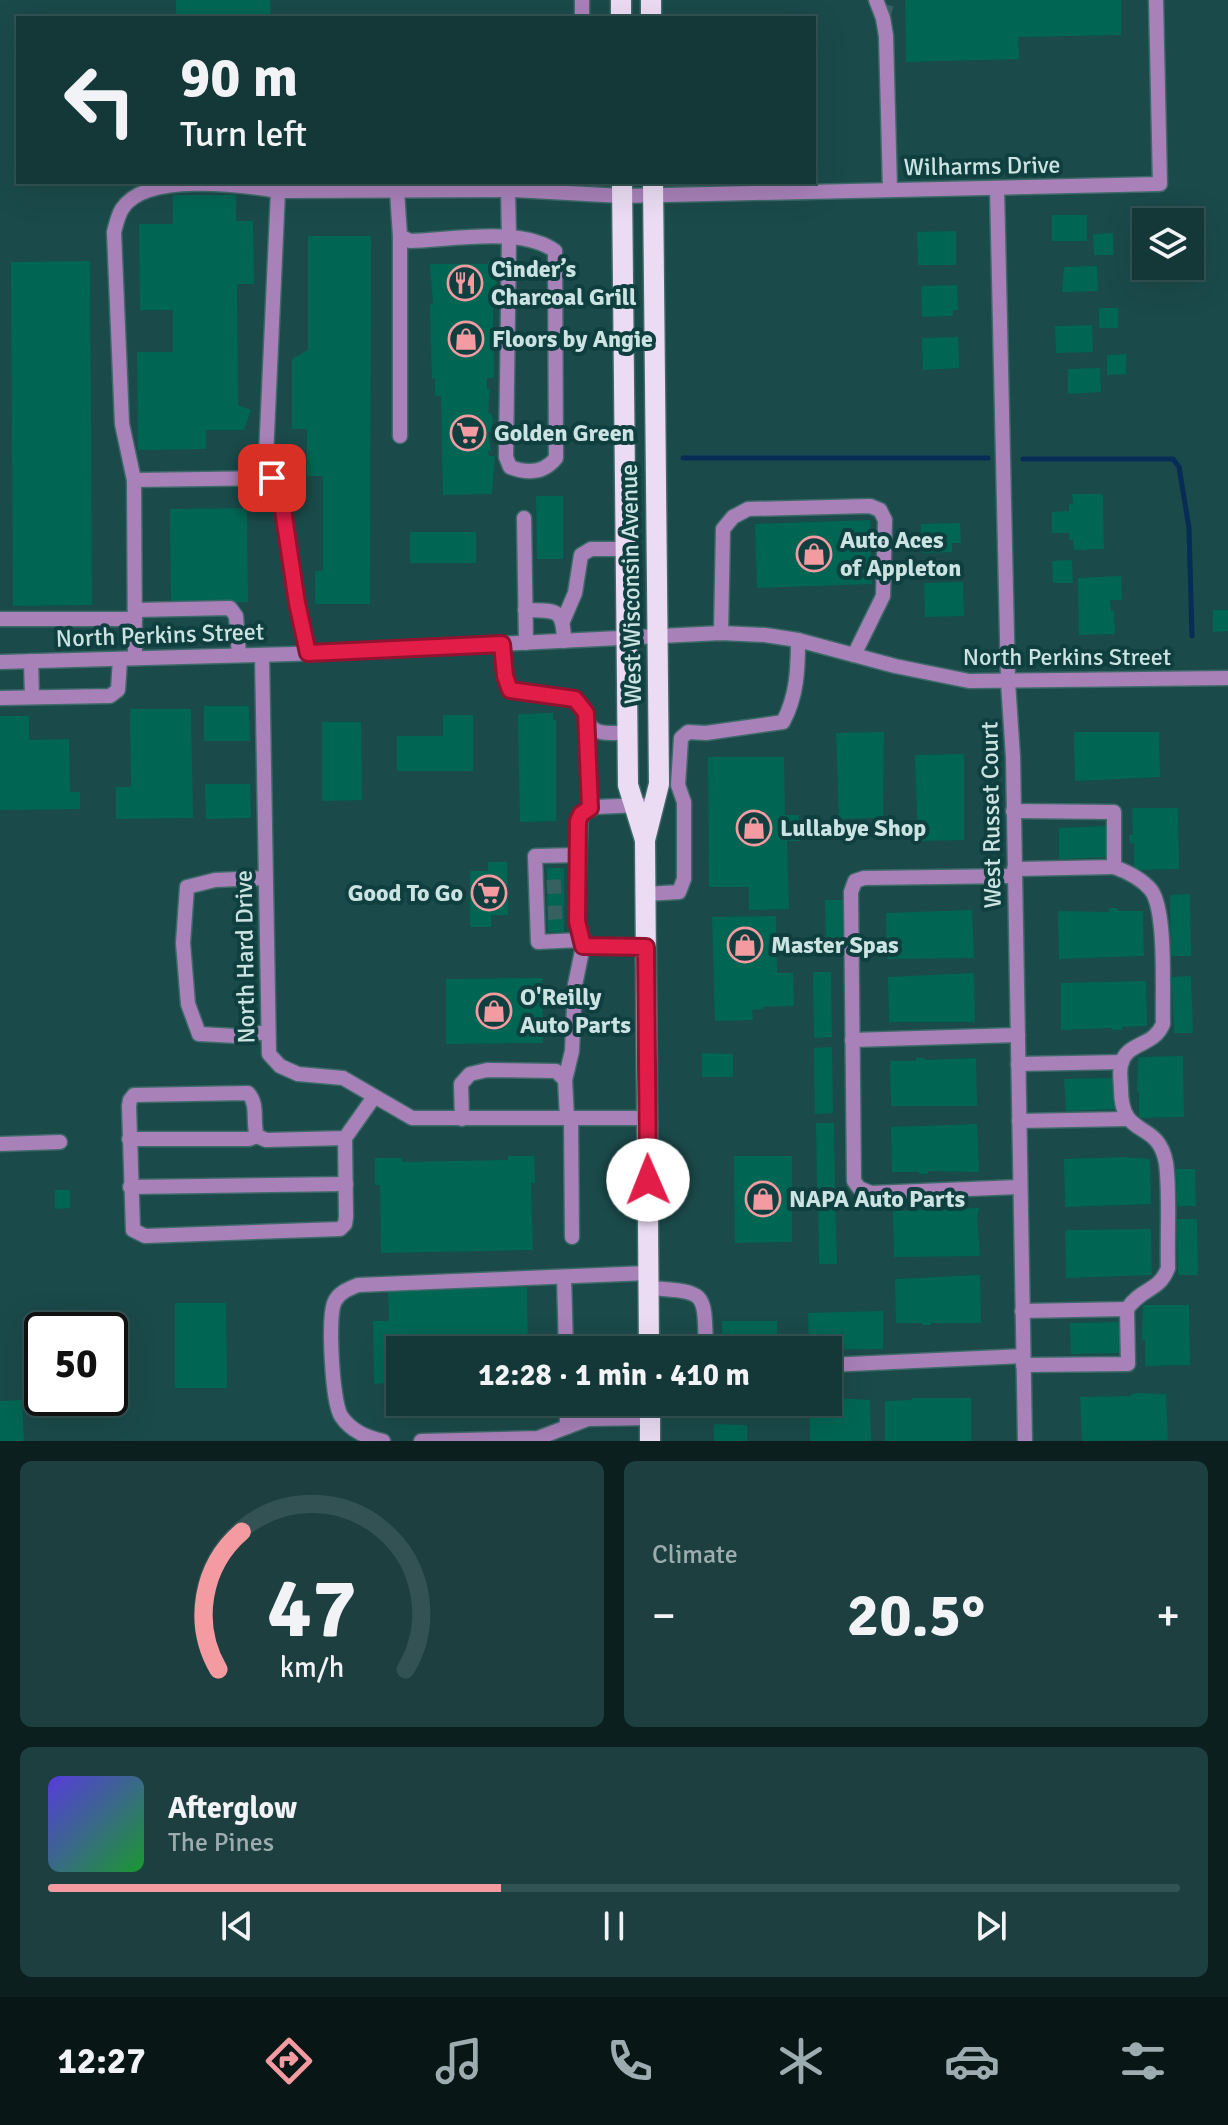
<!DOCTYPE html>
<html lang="en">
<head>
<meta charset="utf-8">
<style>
	body { margin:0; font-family:Signika,sans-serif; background:#1d3f40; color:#f1f3f6; height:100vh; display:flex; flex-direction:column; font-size:30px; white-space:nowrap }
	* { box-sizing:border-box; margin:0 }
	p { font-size:26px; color:#9dacae }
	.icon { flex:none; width:44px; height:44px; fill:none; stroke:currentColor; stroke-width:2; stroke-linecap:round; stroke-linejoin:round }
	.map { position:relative; height:1441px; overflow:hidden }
	.side { display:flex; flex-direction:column; gap:20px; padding:20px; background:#0b1f1f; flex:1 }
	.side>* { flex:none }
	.top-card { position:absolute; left:16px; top:16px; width:800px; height:168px; border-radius:0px; box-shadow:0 8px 32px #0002,0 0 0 2px #335253; background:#143838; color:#f1f3f6; overflow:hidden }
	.buttons { position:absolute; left:1132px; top:208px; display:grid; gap:16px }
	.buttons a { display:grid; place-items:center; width:72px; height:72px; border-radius:0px; background:#143838; box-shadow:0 8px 32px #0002,0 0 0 2px #335253; font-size:40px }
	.speed { position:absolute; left:24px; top:1312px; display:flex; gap:16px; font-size:40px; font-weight:700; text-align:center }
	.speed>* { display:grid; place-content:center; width:104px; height:104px; border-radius:50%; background:#143838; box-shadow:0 8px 32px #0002,0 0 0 2px #335253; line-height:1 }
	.speed .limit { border:4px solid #111; border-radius:12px; background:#fff; color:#111 }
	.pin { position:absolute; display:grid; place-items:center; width:68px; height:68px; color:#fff; margin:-34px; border-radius:16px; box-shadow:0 4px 12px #0006 }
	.me { position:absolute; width:88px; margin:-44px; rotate:359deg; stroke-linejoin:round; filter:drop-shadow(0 0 6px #0008) }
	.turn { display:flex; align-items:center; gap:28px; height:168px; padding:0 32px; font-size:36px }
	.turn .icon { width:104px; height:104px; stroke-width:2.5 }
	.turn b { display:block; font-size:56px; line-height:68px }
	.big { font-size:60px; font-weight:800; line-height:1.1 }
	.side .card { flex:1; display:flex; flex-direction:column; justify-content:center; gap:12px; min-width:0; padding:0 28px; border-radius:12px; background:#1d3f40 }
	.side .dial { align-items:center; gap:0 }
	.dial svg { height:208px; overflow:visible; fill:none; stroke:#335253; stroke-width:7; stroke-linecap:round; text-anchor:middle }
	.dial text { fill:#f1f3f6; stroke:none }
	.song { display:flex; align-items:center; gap:24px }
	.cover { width:96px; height:96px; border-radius:12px; background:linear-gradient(135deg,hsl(250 70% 55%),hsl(130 70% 35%)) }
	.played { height:8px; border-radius:4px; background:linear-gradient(90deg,#f49aa1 40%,#335253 40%) }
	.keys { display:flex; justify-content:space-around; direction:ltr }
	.heat { display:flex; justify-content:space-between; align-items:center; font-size:44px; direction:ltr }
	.side .tiles { flex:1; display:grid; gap:20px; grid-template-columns:1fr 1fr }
	.card:last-child { grid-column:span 2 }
	.trip { position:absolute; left:386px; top:1336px; width:456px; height:80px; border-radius:0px; background:#143838; box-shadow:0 8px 32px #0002,0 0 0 2px #335253; font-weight:800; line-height:80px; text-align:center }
	.menu { display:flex; height:128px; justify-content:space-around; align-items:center; background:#081616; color:#9dacae }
	.menu .icon { width:56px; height:56px }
	.menu .on { color:#f49aa1 }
	.menu b { font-size:36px; color:#f1f3f6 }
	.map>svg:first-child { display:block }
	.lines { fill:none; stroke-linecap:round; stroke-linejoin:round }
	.stream { stroke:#072c56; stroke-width:5 }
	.building { fill:#006654 }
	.minor-tunnel { stroke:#356161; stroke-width:14; stroke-dasharray:14 7; stroke-linecap:butt }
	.minor-casing { stroke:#3e6968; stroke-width:17 }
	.major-casing { stroke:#3e6968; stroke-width:23 }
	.minor { stroke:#a881b9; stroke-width:14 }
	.major { stroke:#ebdcf3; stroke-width:20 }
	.route-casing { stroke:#92132f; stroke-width:20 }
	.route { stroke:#e11d48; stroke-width:14 }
	.labels { text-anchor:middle; stroke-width:8; stroke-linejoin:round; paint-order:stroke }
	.street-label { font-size:24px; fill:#cbe3e2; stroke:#0f3f3f }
	.poi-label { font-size:24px; font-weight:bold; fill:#cbe3e2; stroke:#0f3f3f; text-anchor:start }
</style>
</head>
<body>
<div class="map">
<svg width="1228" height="1441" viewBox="0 0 1228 1441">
	<rect width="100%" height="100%" fill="#1b4a4a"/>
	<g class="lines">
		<!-- stream -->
		<g class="stream">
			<polyline points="683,458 988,458"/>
			<polyline points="1023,459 1173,459 1179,467 1189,528 1192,636"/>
		</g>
	</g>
	<!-- building -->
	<g class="building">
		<rect x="176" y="0" width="94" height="18"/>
		<polygon points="905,0 1121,0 1121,35 1018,37 1019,59 906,62"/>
		<polygon points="173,195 236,195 236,221 253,221 254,284 237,284 238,405 251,410 244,430 206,430 206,449 138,450 137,352 173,352 173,310 140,310 139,224 173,224"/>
		<rect x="1052" y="215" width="35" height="26"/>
		<polygon points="956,231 956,265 918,265 917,232"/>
		<polygon points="1113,233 1114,255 1094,255 1093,234"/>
		<polygon points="308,236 371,236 370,604 315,604 315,571 323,571 323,476 307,476 307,429 292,429 292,359 308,350"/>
		<polygon points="90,261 92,605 13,606 11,262"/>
		<polygon points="489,261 499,269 496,273 497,303 493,303 494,378 487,378 487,389 490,389 488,413 491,413 493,419 491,432 488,432 491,451 488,451 489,456 495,456 492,494 443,495 441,396 435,396 435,378 432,379 430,304 433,304 430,264 487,264"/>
		<polygon points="1097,266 1098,291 1062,292 1064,267"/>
		<polygon points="957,285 958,310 953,310 953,316 922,317 921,286"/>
		<rect x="1099" y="308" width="19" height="20"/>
		<polygon points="1092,325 1093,352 1056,353 1055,326"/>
		<polygon points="958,337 959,368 923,370 922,338"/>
		<polygon points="1126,354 1126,374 1107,375 1107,355"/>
		<polygon points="1100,368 1101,392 1068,394 1068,369"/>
		<polygon points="1072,494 1103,494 1104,549 1074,550 1073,540 1069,540 1069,533 1052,533 1052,512 1069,511 1069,504 1073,504"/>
		<polygon points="536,496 563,496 563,559 537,559"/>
		<polygon points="247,508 248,602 171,603 170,509"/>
		<polygon points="870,520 872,584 757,588 755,524"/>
		<polygon points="960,523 961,543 952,543 952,552 922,553 921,524"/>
		<rect x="410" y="532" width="66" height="31"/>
		<polygon points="1072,560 1073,583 1053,583 1052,561"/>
		<polygon points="1121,576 1122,600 1110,600 1111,611 1114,611 1115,634 1079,635 1078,578"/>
		<polygon points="963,582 964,616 925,617 924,583"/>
		<polygon points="1213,610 1228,610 1228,631 1213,632"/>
		<polygon points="204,706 249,706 250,741 204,741"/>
		<polygon points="130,709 191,709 193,818 116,819 116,787 131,787"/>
		<polygon points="553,713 553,720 556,720 556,821 520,822 518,714"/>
		<polygon points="443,715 473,715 473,771 397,771 397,736 443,736"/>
		<polygon points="0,716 29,716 29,740 69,739 70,792 80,792 80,809 0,810"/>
		<polygon points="322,722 361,722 362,800 322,801"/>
		<polygon points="884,732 883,818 839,819 836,733"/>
		<polygon points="1074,732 1159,732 1160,777 1075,781"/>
		<polygon points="964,754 964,840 918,841 915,755"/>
		<polygon points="708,757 784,757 785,815 799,815 800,841 787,841 789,909 749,910 749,887 709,887"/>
		<polygon points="205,784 250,784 251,818 206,819"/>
		<polygon points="1132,808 1178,808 1179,869 1134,870 1134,843 1130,844 1129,835 1133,835"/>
		<polygon points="1108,826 1109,857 1059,859 1059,828"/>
		<polygon points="488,862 507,862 508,915 491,915 491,927 470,927 470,871 488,871"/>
		<polygon points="547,868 564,868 564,932 548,932"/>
		<polygon points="1190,894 1191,956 1171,956 1170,895"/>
		<polygon points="825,900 843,900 844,956 826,956"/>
		<polygon points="1109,908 1118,908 1118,911 1143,911 1144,956 1059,959 1058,911 1109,912"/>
		<polygon points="972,910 974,958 887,959 886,913"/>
		<polygon points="776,916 777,973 793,973 794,1006 763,1007 763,1009 752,1010 753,1020 715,1021 712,917"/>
		<polygon points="813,972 831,972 832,1037 814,1038"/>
		<polygon points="974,973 975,1022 889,1022 888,977"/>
		<polygon points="1191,976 1193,1033 1174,1033 1172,977"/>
		<polygon points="542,978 543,1043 446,1044 446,979"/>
		<polygon points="1146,981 1147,1026 1122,1027 1122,1030 1112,1030 1112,1028 1061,1030 1061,983"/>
		<polygon points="832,1047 833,1113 815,1114 814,1048"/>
		<polygon points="702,1053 733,1054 733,1077 702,1077"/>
		<polygon points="1183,1056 1184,1117 1139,1118 1139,1092 1137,1092 1138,1057"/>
		<polygon points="916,1058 925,1058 925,1060 976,1058 977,1106 891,1106 890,1061 916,1061"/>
		<polygon points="1115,1078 1116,1109 1066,1111 1064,1079"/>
		<polygon points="816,1123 834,1123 835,1188 817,1189"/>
		<polygon points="977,1124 979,1172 928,1171 928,1174 919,1174 919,1172 892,1172 891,1127"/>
		<polygon points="508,1156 534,1156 535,1183 531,1183 533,1250 381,1253 380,1185 375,1185 375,1158 402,1158 402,1162 508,1160"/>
		<polygon points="734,1156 792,1156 792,1242 735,1243"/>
		<polygon points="1124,1157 1150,1159 1151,1204 1065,1207 1064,1159"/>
		<polygon points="1176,1169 1195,1169 1196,1206 1177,1206"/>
		<polygon points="55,1190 70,1190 70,1208 55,1209"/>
		<polygon points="818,1198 835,1198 837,1264 819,1264"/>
		<polygon points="979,1208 977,1218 980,1256 894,1257 893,1211"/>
		<polygon points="1177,1219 1197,1219 1198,1275 1178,1275"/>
		<polygon points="1151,1229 1152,1275 1066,1278 1065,1230"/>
		<polygon points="980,1275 981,1323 931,1323 931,1325 922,1325 922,1323 896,1323 895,1279"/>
		<polygon points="527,1287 528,1350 400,1350 400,1402 529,1402 529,1407 392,1409 392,1383 374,1384 373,1321 389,1321 388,1290"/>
		<polygon points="175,1303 226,1303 227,1388 175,1388"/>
		<polygon points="1143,1305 1189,1305 1190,1365 1145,1366 1145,1340 1142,1340"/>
		<polygon points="883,1311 883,1349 809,1350 808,1313"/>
		<rect x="722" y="1321" width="55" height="29"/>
		<polygon points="1121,1322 1121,1353 1071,1354 1070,1323"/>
		<polygon points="1140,1393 1166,1394 1168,1440 1082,1441 1080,1397 1131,1396 1131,1394"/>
		<polygon points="836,1398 870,1400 871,1441 810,1441 809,1402 828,1402"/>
		<polygon points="912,1398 971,1398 971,1441 885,1441 885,1401 912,1400"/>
		<polygon points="22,1400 24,1441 0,1441 0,1401"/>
		<polygon points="714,1424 747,1425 747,1441 714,1441"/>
	</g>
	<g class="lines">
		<!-- minor-tunnel -->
		<g class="minor-tunnel">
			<polyline points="883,18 888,0"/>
			<polyline points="547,887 564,886"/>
			<polyline points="548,913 564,912"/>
		</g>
		<!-- minor casing -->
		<g class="minor-casing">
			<g id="minor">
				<polyline points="582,0 582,18"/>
				<polyline points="876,0 883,18 886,36 890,190"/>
				<polyline points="997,188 1008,682 1013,757 1025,1441"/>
				<path d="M397,191L400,236L410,241C450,240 521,226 555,251L556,458C544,473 528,474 510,467L506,457L509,237L508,190"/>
				<polyline points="400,236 400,436"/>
				<polyline points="265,478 278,191 514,190 622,196 1160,184 1156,0"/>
				<path d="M134,480L122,424L114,232C116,225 118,215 122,209C145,172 241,185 278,191"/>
				<polyline points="524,518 526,643"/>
				<polyline points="135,610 230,608 236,616 239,655"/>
				<path d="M525,610C556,611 563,607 564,641"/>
				<polyline points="0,619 135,619"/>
				<polyline points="563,621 575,593 581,555 591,549 626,549"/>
				<polyline points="721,633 723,529 733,517 748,509 870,506 880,510 885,520 883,596 854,655"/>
				<path d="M502,644L505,676L510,690L575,699C583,706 583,712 587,721C594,737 614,733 628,732"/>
				<polyline points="262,655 269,1054 280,1066 298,1074 343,1078 412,1118 647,1118"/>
				<polyline points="135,658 134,480 272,478 279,483 297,603 308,653"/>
				<polyline points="31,661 32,697"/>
				<polyline points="0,662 293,654 721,633 765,635 798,640 895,666 969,681 1228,678"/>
				<polyline points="0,698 110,696 118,690 120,659"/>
				<polyline points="586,719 590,808"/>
				<polyline points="642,805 596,807 581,814 577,921 583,946 646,947"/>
				<polyline points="1013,811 1114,812 1114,867 1014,869"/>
				<polyline points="578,855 535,856 538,942 580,940"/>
				<path d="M1114,867C1128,872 1141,878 1151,890C1167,911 1162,995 1163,1024C1153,1048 1126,1041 1121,1065C1119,1072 1121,1082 1121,1089C1121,1141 1158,1118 1166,1163C1170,1192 1167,1237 1168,1268C1159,1292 1142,1287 1127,1309"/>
				<polyline points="1014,876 864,878 855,881 851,892 854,1181 859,1188 871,1193 1020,1187"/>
				<polyline points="265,878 215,880 187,887 183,943 188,1004 199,1034 236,1036 268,1032"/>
				<path d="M646,894L679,892L684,879V802L678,785L681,738L688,732L706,733L783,722C797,696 798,669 798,640"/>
				<polyline points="852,1040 1018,1035"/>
				<polyline points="1018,1064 1122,1062"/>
				<polyline points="565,1080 572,1051 575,985 583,946"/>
				<polyline points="571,1118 572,1237"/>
				<polyline points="462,1119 461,1084 470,1074 487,1070 556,1071 565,1080 567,1118"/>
				<polyline points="1019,1121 1126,1119"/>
				<path d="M345,1138L346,1217L345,1224L340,1229L145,1236L133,1230L129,1106L130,1100L134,1095L248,1093C259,1105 252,1122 257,1136L266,1140L345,1138L374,1097"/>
				<polyline points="129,1139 249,1139 257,1136"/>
				<polyline points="0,1144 60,1142"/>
				<polyline points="130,1187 346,1184"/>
				<polyline points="564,1277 566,1350"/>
				<path d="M648,1288C708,1292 704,1290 706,1350"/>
				<polyline points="1022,1311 1127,1309 1128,1364 1023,1365"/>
				<polyline points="828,1365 1023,1356"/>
				<polyline points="567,1402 567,1427"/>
				<path d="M383,1441C366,1437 351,1431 341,1416C332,1401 328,1320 334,1303C338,1293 348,1289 358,1285L648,1273"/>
				<polyline points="421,1441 538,1438 588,1419 650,1418"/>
			</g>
		</g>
		<!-- major casing -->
		<g class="major-casing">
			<g id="major">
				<polyline points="621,0 621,18"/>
				<polyline points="651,0 651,18"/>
				<polyline points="622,182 628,785 645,840"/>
				<polyline points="649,1350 645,840 659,784 653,182"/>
				<polyline points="650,1402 650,1441"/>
			</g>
		</g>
		<!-- minor -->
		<use href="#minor" class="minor"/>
		<!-- major -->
		<use href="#major" class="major"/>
	</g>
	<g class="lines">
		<!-- route casing -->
		<g class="route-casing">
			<polyline id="route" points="272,478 279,483 297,603 308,653 502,644 505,676 510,690 575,699 586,713 590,808 581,814 578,821 577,921 583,946 646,947 648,1180"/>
		</g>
		<!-- route -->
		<use href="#route" class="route"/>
	</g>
	<!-- icons -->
	<defs>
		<g id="restaurant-ring" transform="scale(1.8)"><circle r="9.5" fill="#0f3f3f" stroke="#f49aa1" stroke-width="1.5"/><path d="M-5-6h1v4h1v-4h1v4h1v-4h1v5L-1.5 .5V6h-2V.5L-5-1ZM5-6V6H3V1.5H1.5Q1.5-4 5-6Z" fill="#f49aa1"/></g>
		<g id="shop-ring" transform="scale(1.8)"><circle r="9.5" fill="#0f3f3f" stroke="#f49aa1" stroke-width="1.5"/><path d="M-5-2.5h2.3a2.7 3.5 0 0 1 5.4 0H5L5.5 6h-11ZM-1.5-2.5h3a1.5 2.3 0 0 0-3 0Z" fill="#f49aa1"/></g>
		<g id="supermarket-ring" transform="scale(1.8)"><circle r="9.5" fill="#0f3f3f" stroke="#f49aa1" stroke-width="1.5"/><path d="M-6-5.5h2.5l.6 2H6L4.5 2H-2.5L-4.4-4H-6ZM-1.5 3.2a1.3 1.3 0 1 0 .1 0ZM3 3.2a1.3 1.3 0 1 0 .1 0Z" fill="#f49aa1"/></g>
	</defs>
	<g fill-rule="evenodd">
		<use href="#restaurant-ring" x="465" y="283"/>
		<use href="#shop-ring" x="466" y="339"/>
		<use href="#supermarket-ring" x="468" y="433"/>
		<use href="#shop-ring" x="814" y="554"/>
		<use href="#shop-ring" x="754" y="828"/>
		<use href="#supermarket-ring" x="489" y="893"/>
		<use href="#shop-ring" x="745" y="945"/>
		<use href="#shop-ring" x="494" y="1011"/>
		<use href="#shop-ring" x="763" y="1199"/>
	</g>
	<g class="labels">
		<!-- street labels -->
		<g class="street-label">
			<text transform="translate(982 166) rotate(-1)" y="8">Wilharms Drive</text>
			<text transform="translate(631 584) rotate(-91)" y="8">West Wisconsin Avenue</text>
			<text transform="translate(160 635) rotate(-2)" y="8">North Perkins Street</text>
			<text x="1067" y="665">North Perkins Street</text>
			<text transform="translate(991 815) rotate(-91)" y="8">West Russet Court</text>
			<text transform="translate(245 957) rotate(-91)" y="8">North Hard Drive</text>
		</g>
		<!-- poi labels -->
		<g class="poi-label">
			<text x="491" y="277">Cinder’s<tspan x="491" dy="28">Charcoal Grill</tspan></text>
			<text x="492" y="347">Floors by Angie</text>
			<text x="494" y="441">Golden Green</text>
			<text x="840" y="548">Auto Aces<tspan x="840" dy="28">of Appleton</tspan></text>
			<text x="780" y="836">Lullabye Shop</text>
			<text x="463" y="901" text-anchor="end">Good To Go</text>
			<text x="771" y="953">Master Spas</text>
			<text x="520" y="1005">O'Reilly<tspan x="520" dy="28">Auto Parts</tspan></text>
			<text x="789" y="1207">NAPA Auto Parts</text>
		</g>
	</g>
</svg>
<div class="buttons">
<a><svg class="icon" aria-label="layers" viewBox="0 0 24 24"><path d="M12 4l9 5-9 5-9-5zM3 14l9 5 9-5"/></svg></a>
</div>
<div class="speed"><div class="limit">50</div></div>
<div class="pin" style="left:272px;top:478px;background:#d93025"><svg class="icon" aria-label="arrive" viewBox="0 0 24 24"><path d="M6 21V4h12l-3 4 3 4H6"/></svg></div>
<svg class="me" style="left:648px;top:1180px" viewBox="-20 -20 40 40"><circle r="19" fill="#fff"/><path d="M0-13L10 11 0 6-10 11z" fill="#e11d48"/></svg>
<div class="trip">12:28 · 1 min · 410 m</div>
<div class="top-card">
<div class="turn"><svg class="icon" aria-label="left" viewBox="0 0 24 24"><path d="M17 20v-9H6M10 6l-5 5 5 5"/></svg><div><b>90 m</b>Turn left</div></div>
</div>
</div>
<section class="side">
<div class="tiles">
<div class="card dial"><svg viewBox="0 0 100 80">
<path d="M14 69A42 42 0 1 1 86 69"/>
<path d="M14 69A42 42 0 0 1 23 16" stroke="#f49aa1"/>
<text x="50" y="56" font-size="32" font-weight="700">47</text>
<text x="50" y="72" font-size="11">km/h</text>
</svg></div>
<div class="card"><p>Climate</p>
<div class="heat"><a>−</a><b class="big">20.5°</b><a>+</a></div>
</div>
<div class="card">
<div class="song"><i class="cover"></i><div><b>Afterglow</b><p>The Pines</p></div></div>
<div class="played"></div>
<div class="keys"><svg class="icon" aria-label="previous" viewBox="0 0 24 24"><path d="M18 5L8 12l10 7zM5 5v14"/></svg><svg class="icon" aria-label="pause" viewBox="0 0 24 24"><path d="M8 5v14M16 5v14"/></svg><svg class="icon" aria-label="next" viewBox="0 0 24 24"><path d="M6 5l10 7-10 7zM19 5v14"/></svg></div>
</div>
</div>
</section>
<nav class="menu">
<b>12:27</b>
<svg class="icon on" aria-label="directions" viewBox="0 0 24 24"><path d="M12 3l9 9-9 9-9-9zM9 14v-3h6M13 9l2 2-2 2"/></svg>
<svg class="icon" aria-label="music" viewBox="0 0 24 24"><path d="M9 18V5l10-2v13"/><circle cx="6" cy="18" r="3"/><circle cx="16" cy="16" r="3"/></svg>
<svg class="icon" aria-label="phone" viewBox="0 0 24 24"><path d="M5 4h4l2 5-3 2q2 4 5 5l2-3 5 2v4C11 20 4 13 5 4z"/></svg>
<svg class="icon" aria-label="climate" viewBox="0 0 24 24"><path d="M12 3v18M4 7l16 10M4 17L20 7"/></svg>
<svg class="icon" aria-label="car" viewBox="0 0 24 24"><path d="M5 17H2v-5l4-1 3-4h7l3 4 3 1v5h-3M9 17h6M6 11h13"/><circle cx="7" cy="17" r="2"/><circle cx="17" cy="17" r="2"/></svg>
<svg class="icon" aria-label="filters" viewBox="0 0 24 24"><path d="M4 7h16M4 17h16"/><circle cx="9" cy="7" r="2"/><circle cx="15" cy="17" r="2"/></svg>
</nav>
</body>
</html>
